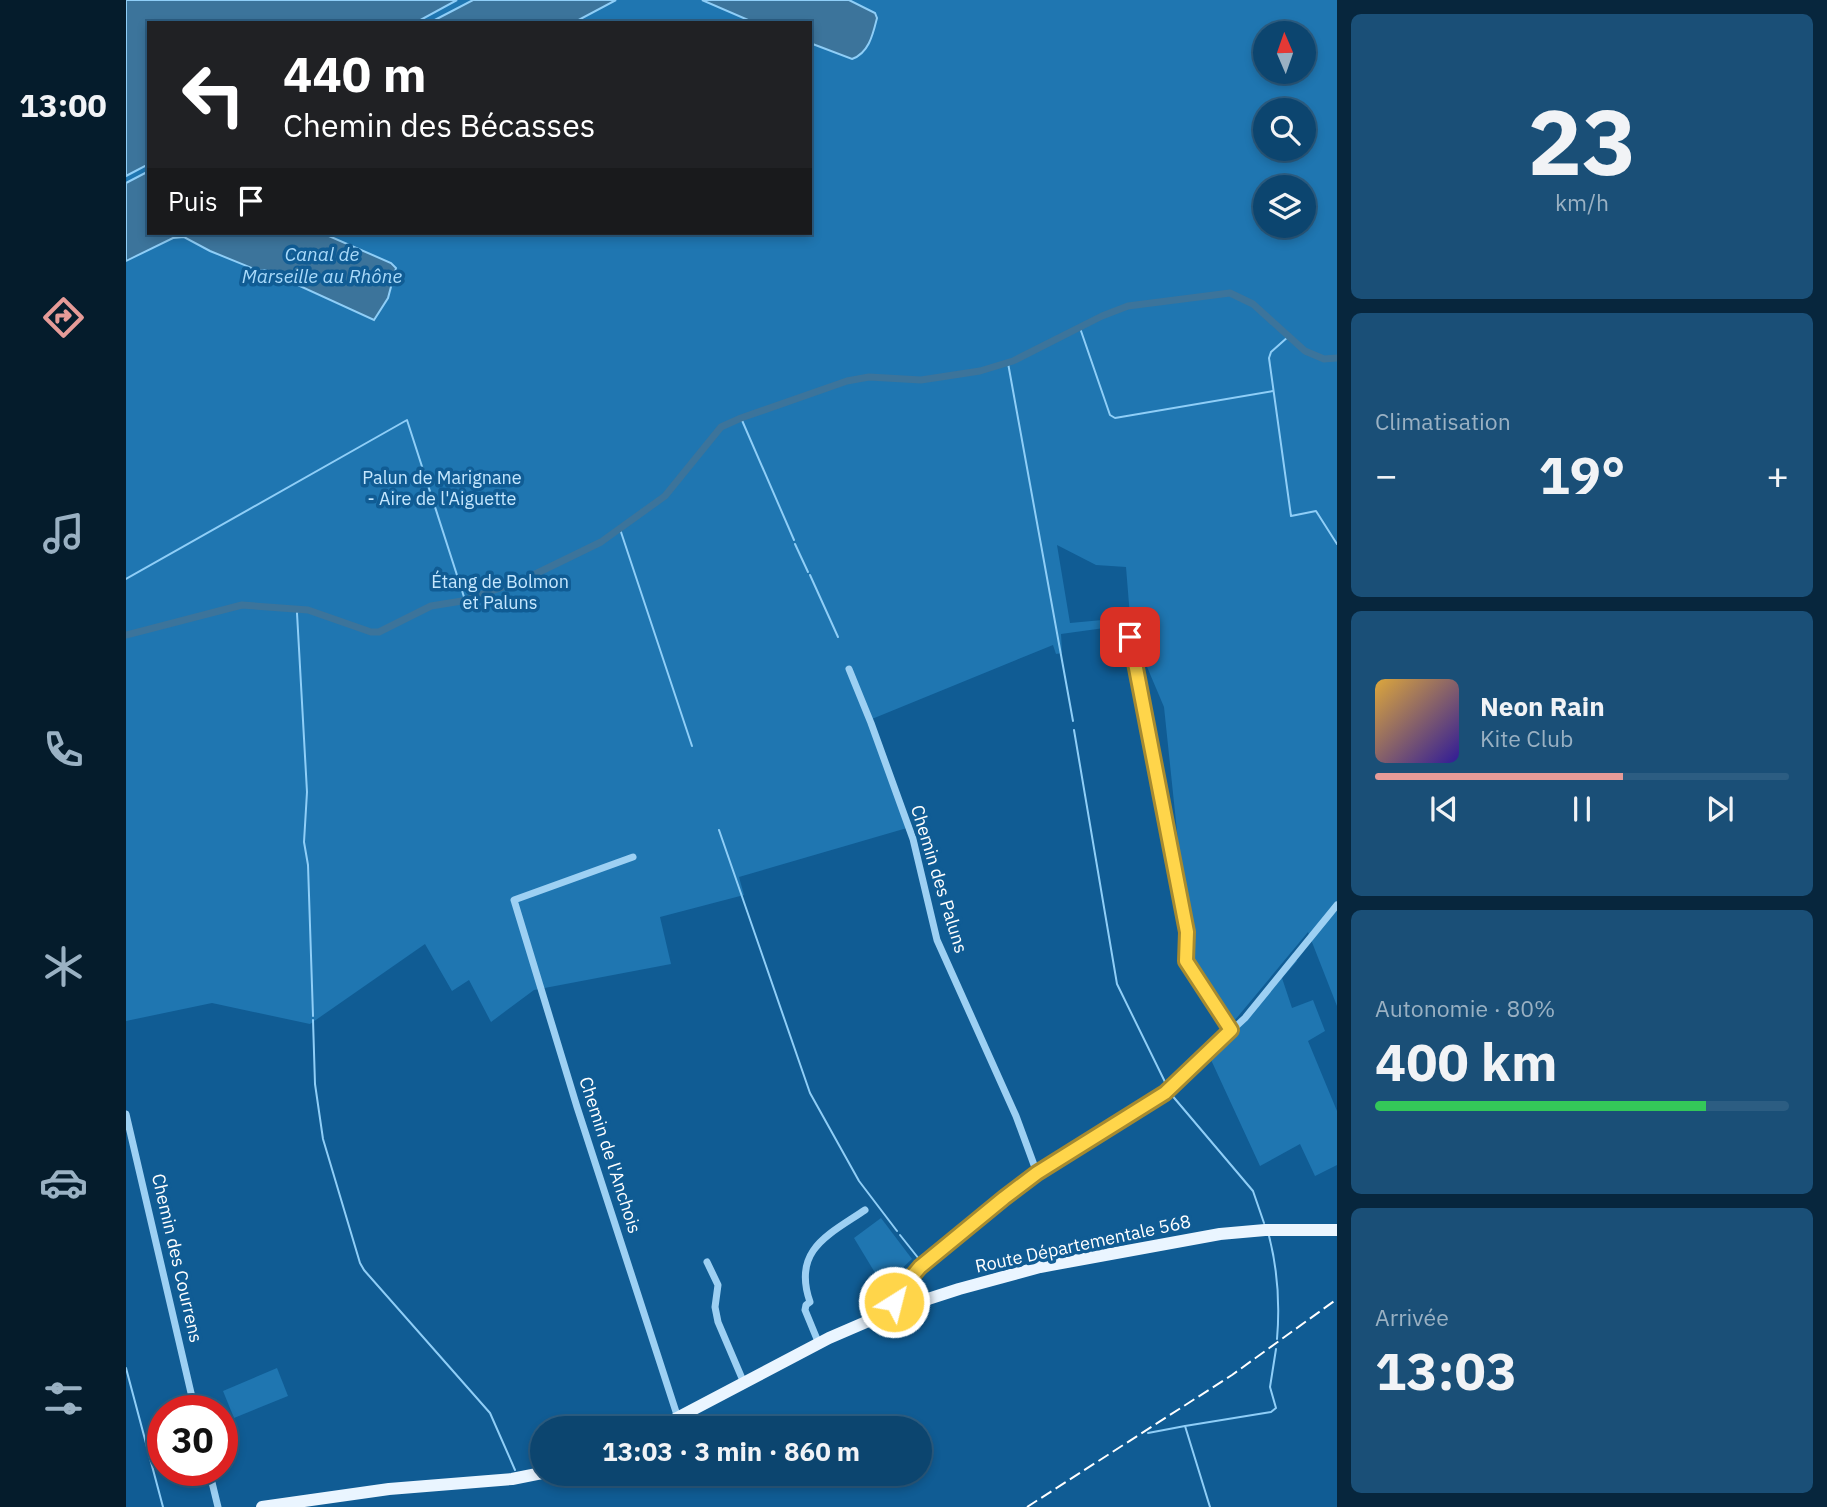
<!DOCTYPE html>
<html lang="fr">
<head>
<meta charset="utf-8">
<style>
	body { margin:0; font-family:"IBM Plex Sans",sans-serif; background:#1a4f77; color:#f1f3f6; height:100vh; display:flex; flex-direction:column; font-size:26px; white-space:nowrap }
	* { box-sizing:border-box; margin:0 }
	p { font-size:23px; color:#9ab1c3 }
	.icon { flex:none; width:38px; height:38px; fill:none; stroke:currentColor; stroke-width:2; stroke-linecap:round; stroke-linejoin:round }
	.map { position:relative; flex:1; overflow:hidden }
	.panel { display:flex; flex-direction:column; gap:14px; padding:14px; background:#07263d; width:490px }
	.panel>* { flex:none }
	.guide { position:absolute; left:21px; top:21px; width:665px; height:214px; border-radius:0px; box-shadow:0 4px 10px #0003,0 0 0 2px #2c5d82; background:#202124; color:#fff; overflow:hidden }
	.needle { width:46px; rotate:358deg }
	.fabs { position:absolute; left:1127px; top:21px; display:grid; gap:14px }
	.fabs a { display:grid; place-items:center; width:63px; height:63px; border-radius:50%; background:#0c456f; box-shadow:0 4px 10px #0003,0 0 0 2px #2c5d82; font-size:35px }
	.speed { position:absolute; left:21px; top:1395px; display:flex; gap:14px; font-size:35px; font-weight:700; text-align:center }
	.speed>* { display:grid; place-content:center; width:91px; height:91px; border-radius:50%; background:#0c456f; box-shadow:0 4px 10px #0003,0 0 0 2px #2c5d82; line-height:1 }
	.speed .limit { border:10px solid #d22; background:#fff; color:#111 }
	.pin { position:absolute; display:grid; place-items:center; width:60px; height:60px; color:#fff; margin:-30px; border-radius:14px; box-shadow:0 4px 10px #0006 }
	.me { position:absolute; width:77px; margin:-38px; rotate:36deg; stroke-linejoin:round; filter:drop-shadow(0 0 5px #0008) }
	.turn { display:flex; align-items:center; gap:24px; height:147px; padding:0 21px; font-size:32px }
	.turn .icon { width:91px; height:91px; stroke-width:2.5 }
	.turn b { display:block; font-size:49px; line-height:60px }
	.then { display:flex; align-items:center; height:66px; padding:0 21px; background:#0003; gap:14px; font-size:26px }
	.big { font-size:52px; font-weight:700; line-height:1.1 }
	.panel .card { flex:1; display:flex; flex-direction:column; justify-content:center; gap:10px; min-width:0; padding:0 24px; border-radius:10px; background:#1a4f77 }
	.panel .dial { align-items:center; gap:0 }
	.dial b { font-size:91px; line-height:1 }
	.song { display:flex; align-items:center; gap:21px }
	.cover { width:84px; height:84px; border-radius:10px; background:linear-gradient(135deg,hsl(40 70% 55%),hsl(250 70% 35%)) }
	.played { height:7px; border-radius:4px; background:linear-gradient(90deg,#e69b98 60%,#2c5d82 60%) }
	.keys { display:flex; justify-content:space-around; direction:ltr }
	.heat { display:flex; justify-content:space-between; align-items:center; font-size:38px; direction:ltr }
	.charge { height:10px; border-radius:5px; background:linear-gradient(90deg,#34c759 80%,#2c5d82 0) }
	.trip { position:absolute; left:404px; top:1416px; width:402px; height:70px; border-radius:35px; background:#0c456f; box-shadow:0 4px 10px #0003,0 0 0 2px #2c5d82; font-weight:700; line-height:70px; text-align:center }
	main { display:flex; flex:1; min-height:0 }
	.tabs { display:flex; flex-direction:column; width:126px; justify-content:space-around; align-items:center; background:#051c2c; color:#9ab1c3 }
	.tabs .icon { width:49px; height:49px }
	.tabs .on { color:#e69b98 }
	.tabs b { font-size:32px; color:#f1f3f6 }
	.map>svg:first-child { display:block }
	.green { fill:#1f76b1; fill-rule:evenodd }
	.water { fill:#3c749b; stroke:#8fcef7; stroke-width:2 }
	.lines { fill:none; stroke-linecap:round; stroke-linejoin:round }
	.stream { stroke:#8fcef7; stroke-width:2 }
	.canal { stroke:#3c749b; stroke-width:7 }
	.street { stroke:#9dd0f3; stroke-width:7 }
	.primary { stroke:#eaf5ff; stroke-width:12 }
	.rail { stroke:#fff; stroke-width:2; stroke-dasharray:12 5; stroke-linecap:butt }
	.route-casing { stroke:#a68a30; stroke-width:18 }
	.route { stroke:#ffd54a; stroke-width:12 }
	.labels { text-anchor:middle; stroke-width:7; stroke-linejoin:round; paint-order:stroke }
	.park-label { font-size:18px; fill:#c5e7fe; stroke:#105c94 }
	.street-label { font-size:18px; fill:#fff; stroke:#105c94 }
	.water-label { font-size:19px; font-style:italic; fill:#a9dafa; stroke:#105c94 }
</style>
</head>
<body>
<main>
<nav class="tabs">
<b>13:00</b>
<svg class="icon on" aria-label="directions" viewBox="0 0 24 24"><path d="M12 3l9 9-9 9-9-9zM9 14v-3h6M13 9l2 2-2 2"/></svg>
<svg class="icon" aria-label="music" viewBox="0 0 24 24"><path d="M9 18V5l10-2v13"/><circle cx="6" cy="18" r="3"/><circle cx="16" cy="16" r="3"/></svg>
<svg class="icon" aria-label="phone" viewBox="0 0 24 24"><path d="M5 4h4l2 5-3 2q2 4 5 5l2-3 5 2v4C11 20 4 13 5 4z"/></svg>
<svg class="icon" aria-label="climate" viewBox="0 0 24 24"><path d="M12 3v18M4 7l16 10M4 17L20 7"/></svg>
<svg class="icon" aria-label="car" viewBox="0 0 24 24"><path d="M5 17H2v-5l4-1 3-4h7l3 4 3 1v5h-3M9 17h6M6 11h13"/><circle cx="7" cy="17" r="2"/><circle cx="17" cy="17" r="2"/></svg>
<svg class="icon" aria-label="filters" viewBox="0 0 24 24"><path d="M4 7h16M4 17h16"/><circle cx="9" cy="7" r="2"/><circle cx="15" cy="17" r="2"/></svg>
</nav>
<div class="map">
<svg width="1211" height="1507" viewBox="0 0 1211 1507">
	<rect width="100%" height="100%" fill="#105c94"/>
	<!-- green -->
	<g class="green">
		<path d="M0,0H1211V1006L1182,932L1109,1020L1055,952L1054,860L1038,707L1005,629L1000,567L970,565L931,545L944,623L998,618L1000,625L935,634L936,653L930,654L927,645L741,721L781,828L613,877L618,895L534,917L545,964L408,990L365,1022L343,980L326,991L299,944L184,1024L86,1003L0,1021ZM23,23H684V233H23ZM1139,33H1178V72H1139ZM1139,110H1178V149H1139ZM1139,187H1178V226H1139Z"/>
		<polygon points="1167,953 1171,961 1156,978 1166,1008 1187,1000 1199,1031 1182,1041 1211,1111 1211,1165 1189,1176 1174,1144 1134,1166 1080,1049 1117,1017"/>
		<polygon points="755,1218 786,1259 757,1286 728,1238"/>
		<polygon points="151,1368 162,1396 108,1418 97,1391"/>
	</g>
	<!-- water -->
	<g class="water">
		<polygon points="0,0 331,0 289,23 23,23 23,164 0,176"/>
		<polygon points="347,0 490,0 447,23 303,23"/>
		<path d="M576,0H723L749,13L751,18C747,34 743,53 726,59L684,43V23H629Z"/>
		<polygon points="23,171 23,233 196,233 265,263 270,268 262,298 248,320 139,270 133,271 84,251 58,237 47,238 0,261 0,183"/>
	</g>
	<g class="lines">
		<!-- stream -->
		<g class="stream">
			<polyline points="954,328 984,415 989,418 1147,391"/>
			<polyline points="1163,336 1145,352 1143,358 1165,516 1190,511 1211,544"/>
			<polyline points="882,363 947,721"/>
			<polyline points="615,418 668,540"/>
			<polyline points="494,529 566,746"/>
			<polyline points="669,544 682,572"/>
			<polyline points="684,575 712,637"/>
			<polyline points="0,579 281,420 339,600"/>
			<polyline points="173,609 171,613 181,792 178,842 182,865 187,1016"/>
			<polyline points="948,730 991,984 1041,1086"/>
			<polyline points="593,830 684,1093 733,1181 771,1231"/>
			<polyline points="187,1020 189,1084 197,1139 234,1263 238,1270 364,1413 389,1470"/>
			<polyline points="1044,1093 1127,1191 1138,1223"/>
			<polyline points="774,1235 793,1259"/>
			<path d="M1143,1236C1152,1271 1154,1304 1151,1339"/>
			<polyline points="0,1368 37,1507"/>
			<polyline points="1022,1433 1059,1426"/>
			<polyline points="1084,1507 1059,1426 1145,1412 1150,1408 1144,1387 1150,1349"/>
		</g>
		<!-- canal -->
		<polyline class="canal" points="0,635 116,605 182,610 245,632 253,632 305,606 336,601 397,580 475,542 539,496 595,427 615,418 721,381 743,377 795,380 854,371 887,361 976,316 1002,306 1104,293 1127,304 1179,351 1198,359 1211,358"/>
		<!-- street -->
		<g class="street">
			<polyline points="1002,624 1061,932 1060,961 1105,1030"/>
			<polyline points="723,669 745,723 787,839 811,940 890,1116 911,1173"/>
			<polyline points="507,857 388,900 451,1107 552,1418"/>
			<polyline points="0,1114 69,1410"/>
			<polyline points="581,1262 592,1285 589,1307 592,1322 618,1383"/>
			<polyline points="768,1310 771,1294 795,1267 878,1198 911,1173 1045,1087 1119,1018 1211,905"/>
			<path d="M693,1344L679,1310L680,1305L684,1302C666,1250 702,1235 739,1210"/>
			<polyline points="83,1470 92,1507"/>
		</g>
		<!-- primary -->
		<g class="primary">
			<polyline points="532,1428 703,1338 768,1310 833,1289 914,1267 1094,1234 1139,1230 1211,1230"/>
			<polyline points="136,1507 263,1489 386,1479 416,1473"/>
		</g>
		<!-- rail -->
		<polyline class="rail" points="901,1507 1106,1375 1211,1299"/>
	</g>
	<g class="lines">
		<!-- route casing -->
		<g class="route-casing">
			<polyline id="route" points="768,1302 771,1294 794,1267 878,1198 911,1173 1039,1093 1105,1030 1060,961 1061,932 1004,637"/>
		</g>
		<!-- route -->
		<use href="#route" class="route"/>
	</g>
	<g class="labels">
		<!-- park labels -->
		<g class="park-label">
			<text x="316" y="484">Palun de Marignane<tspan x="316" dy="21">- Aire de l'Aiguette</tspan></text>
			<text x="374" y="588">Étang de Bolmon<tspan x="374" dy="21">et Paluns</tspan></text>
		</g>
		<!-- street labels -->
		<g class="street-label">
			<text transform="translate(813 879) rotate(73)" y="6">Chemin des Paluns</text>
			<text transform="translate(484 1155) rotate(72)" y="6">Chemin de l'Anchois</text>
			<text transform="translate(957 1244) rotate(-12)" y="6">Route Départementale 568</text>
			<text transform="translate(51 1258) rotate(77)" y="6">Chemin des Courrens</text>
		</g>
		<!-- water labels -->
		<g class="water-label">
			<text x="196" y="261">Canal de<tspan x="196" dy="22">Marseille au Rhône</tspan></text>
		</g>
	</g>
</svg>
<div class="fabs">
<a><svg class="needle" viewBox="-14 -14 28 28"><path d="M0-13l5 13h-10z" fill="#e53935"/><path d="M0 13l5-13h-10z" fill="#9ab1c3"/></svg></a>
<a><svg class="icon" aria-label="search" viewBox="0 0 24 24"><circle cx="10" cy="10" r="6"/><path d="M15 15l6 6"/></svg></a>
<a><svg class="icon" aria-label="layers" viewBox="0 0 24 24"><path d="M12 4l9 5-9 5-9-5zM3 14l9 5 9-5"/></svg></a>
</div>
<div class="speed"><div class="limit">30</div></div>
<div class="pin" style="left:1004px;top:637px;background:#d93025"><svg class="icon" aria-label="arrive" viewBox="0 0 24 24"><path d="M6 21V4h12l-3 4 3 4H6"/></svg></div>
<svg class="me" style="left:768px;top:1302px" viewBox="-20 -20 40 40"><circle r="17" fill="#ffd54a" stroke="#fff" stroke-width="3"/><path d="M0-11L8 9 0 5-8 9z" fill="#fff"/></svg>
<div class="trip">13:03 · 3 min · 860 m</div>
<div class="guide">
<div class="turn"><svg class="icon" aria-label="left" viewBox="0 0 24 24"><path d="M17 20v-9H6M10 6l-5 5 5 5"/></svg><div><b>440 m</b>Chemin des Bécasses</div></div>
<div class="then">Puis<svg class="icon" aria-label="arrive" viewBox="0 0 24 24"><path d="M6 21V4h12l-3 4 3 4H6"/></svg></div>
</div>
</div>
<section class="panel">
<div class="card dial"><b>23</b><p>km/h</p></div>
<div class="card"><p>Climatisation</p>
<div class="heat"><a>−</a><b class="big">19°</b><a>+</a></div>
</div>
<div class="card">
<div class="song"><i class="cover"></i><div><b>Neon Rain</b><p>Kite Club</p></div></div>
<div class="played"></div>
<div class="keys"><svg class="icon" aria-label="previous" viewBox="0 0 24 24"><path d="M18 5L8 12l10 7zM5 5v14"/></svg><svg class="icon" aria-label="pause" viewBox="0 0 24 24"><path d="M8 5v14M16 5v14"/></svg><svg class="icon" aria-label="next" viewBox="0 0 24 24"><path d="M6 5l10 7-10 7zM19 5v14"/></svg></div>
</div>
<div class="card"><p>Autonomie · 80%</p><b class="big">400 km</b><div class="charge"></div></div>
<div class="card"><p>Arrivée</p><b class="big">13:03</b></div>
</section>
</main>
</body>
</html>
